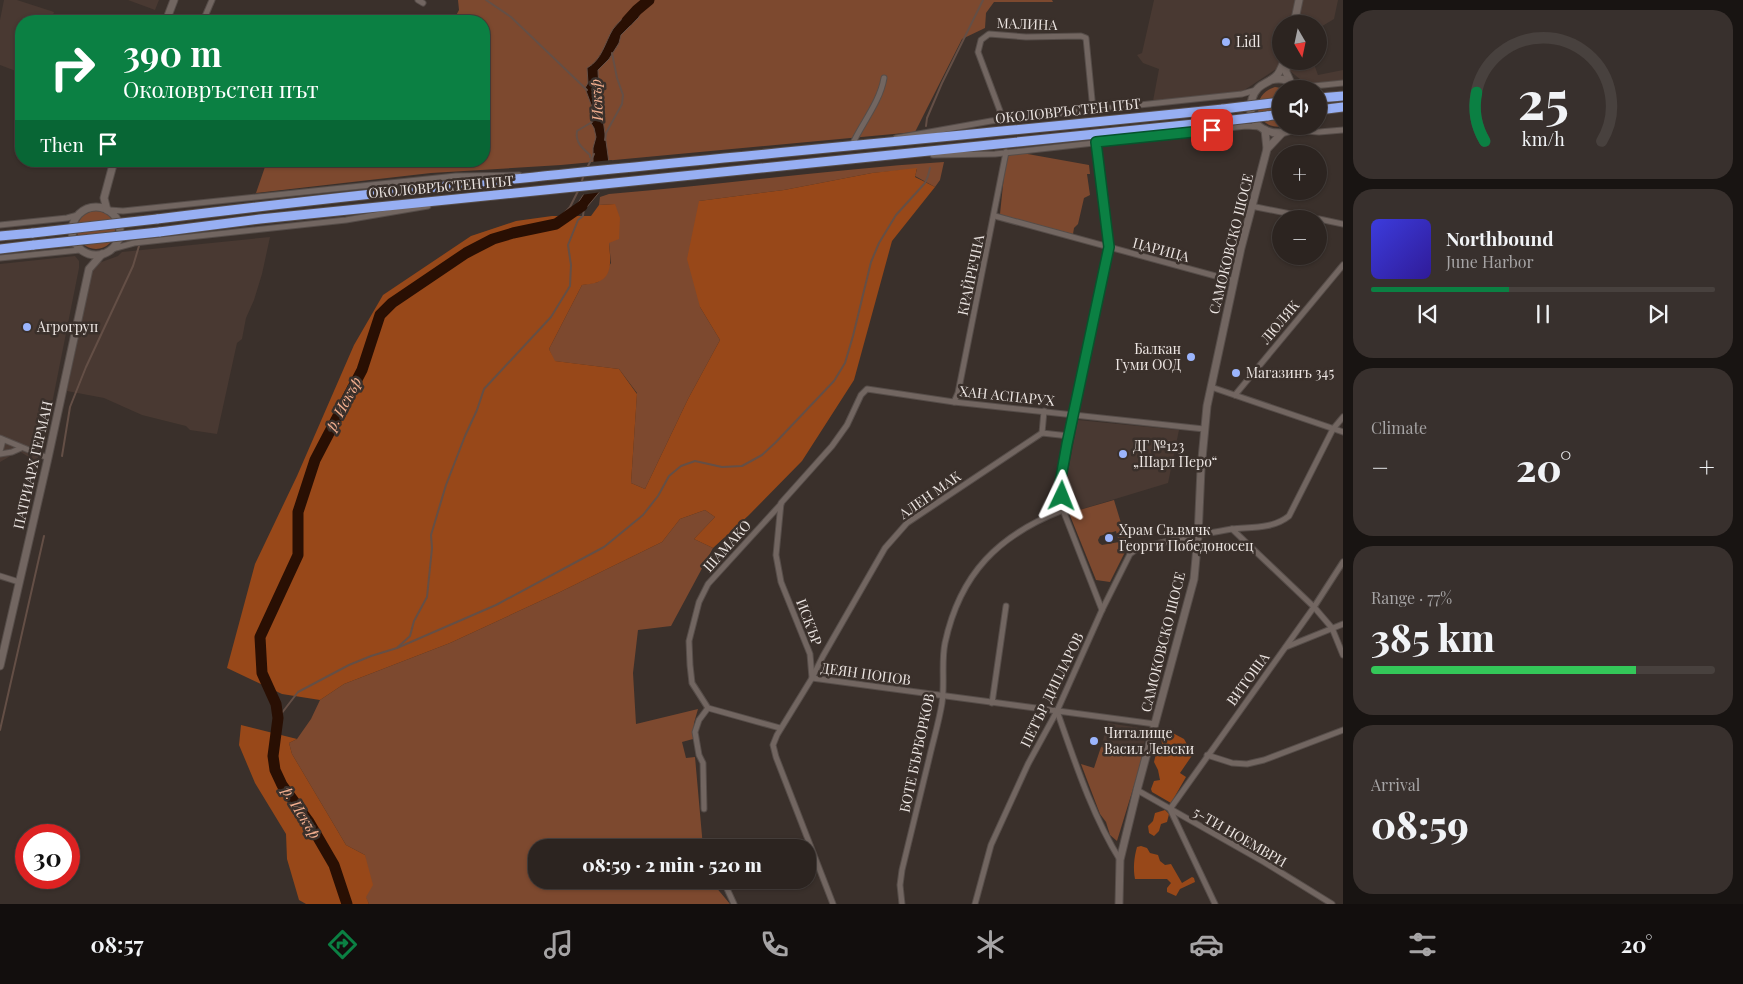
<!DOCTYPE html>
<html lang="en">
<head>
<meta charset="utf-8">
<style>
	body { margin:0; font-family:"Playfair Display",serif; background:#38302d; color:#f1f3f6; height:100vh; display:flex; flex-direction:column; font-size:19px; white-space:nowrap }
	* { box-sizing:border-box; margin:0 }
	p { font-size:16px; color:#a6a4a5 }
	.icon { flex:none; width:28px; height:28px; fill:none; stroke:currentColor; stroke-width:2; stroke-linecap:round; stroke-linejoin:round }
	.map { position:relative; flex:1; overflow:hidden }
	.sheet { display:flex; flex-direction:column; gap:10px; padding:10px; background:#181412; width:400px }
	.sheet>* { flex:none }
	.guide { position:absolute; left:15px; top:15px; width:475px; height:152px; border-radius:20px; box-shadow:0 1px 4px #0004,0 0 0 1px #48413e; background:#0b8043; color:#fff; overflow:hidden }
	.needle { width:32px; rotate:171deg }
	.fabs { position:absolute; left:1272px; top:15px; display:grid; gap:10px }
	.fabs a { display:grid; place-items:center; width:55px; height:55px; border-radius:50%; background:#2c2420; box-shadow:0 1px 4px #0004,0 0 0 1px #48413e; font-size:25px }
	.speed { position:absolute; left:15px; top:824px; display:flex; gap:10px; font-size:25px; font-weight:700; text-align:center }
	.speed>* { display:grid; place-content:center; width:65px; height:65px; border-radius:50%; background:#2c2420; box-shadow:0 1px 4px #0004,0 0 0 1px #48413e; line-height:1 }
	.speed .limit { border:8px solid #d22; background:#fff; color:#111 }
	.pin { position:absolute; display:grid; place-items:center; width:42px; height:42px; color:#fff; margin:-21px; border-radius:10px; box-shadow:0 2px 8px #0006 }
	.me { position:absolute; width:55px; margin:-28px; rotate:2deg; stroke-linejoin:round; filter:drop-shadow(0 0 4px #0008) }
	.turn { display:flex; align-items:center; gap:18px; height:105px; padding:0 25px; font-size:22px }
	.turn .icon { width:65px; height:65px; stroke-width:2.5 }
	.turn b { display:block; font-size:35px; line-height:42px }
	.then { display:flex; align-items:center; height:48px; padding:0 25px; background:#0003; gap:10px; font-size:19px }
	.big { font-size:38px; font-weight:800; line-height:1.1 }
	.sheet .card { flex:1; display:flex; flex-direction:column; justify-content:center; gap:8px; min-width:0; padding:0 18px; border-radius:20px; background:#38302d }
	.sheet .dial { align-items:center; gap:0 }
	.dial svg { height:130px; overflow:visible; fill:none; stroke:#48413e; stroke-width:7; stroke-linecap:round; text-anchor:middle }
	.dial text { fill:#f1f3f6; stroke:none }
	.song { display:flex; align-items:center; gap:15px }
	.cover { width:60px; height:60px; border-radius:8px; background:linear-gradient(135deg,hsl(240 70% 55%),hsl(250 70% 35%)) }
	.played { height:5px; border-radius:2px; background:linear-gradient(90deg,#0b8043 40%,#48413e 40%) }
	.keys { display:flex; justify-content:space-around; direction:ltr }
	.heat { display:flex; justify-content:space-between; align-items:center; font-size:28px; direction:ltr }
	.charge { height:8px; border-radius:4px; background:linear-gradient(90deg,#34c759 77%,#48413e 0) }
	.trip { position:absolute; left:528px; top:839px; width:288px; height:50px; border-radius:20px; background:#2c2420; box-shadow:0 1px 4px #0004,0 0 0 1px #48413e; font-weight:800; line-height:50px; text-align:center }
	.menu { display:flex; height:80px; justify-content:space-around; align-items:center; background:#120e0d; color:#a6a4a5 }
	.menu .icon { width:35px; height:35px }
	.menu .selected { color:#0b8043 }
	.menu b { font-size:22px; color:#f1f3f6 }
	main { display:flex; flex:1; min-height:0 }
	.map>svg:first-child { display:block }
	.built { fill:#493932 }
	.green { fill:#7d492f; fill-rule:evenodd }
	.forest { fill:#984819 }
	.water { fill:#290f03; stroke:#644f46 }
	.pier { fill:#3a302b }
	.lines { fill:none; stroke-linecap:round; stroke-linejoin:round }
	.stream { stroke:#644f46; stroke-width:2 }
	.river { stroke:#290f03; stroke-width:11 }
	.street-casing { stroke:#564d49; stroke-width:7 }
	.secondary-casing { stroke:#564d49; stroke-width:9 }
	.highway-casing { stroke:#564d49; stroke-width:11 }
	.street { stroke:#726661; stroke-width:5 }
	.secondary { stroke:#726661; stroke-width:7 }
	.highway { stroke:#97aff3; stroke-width:9 }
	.highway-bridge-casing { stroke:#564d49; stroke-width:11; stroke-linecap:butt }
	.highway-bridge { stroke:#97aff3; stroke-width:9 }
	.route-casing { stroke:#07532c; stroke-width:12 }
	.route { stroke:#0b8043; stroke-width:9 }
	.poi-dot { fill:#9bb5fd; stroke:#3a302b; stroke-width:2 }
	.labels { text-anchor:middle; stroke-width:5; stroke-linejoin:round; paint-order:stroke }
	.street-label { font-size:14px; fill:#ece5e2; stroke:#3a302b }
	.poi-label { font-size:14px; fill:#ece5e2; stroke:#3a302b; text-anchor:start }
	.water-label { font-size:15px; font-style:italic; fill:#f3af8f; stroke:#3a302b }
</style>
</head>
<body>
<main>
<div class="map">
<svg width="1343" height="904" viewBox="0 0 1343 904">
	<rect width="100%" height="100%" fill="#3a302b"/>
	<!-- built -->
	<g class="built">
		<polygon points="4,0 17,0 54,12 51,21 21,21 21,73 0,65 0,20"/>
		<polygon points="128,0 159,0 155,10"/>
		<polygon points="1154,0 1338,0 1334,19 1319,28 1319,24 1281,24 1281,61 1313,61 1318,75 1343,70 1343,80 1306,84 1290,71 1276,69 1243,91 1153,101 1159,69 1143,63 1137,55 1142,53"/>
		<polygon points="270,237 262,274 254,300 246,318 242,339 237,343 217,434 190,430 186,426 142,415 104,398 67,391 92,271 96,264 118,256 122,252"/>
		<polygon points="75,256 79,261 79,268 40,464 19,451 0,462 0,264"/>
		<polygon points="1078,420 1179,430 1168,483 1069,513 1066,482"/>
		<polygon points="1108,723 1146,729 1143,756 1101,747"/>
	</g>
	<!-- green -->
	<g class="green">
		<polygon points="458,0 1052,0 1053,2 994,2 986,13 985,28 962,39 915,132 561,165 431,173 256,193 267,161 484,161 484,21 453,21 459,10"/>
		<path d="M1275,87L1287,89H1281V126H1284C1256,132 1247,96 1275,87Z"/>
		<polygon points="1022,153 1089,165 1090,174 1087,174 1090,195 1084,198 1078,224 1074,228 1073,234 1001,216 1000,214 1006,156"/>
		<path d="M944,162L940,180L935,187L915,176L917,169L872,173L784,190L699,201L700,307L720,340L688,399L645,489L631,483L637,393L619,369L554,361L549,349L582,285L598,282L611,263L609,243L615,204L599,205L600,197L609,194C721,185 832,169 944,162Z"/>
		<circle cx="96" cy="230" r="19"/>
		<path d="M1114,500L1128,546L1110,582L1096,580L1069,513ZM1116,531L1119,542L1102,545L1099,543L1098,540L1100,536Z"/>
		<polygon points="705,510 715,517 694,539 713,548 671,626 638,630 633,673 636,724 698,709 694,723 693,739 682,742 686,758 695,757 703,847 536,848 536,880 713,880 715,886 730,904 369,904 366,898 365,855 346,845 292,754 289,743 297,739 311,719 320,700 344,684 450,643 560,592 662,542 680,519"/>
		<polygon points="1101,747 1143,756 1117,841 1110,835 1106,822 1100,814 1081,764 1094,768"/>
	</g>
	<!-- forest -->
	<g class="forest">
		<path d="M917,168L915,177L935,187L892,241L854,380L802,461L749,515L713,548L694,539L715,517L705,510L680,519L662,542L560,592L450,643L344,684L320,700L282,694L227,668L255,564L297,476L354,345L383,295L471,236L516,221L552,216H591L599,205L615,204L620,218L619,239L609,243C610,256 614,276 598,282C593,284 587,284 582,285L549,349L555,361L619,369L637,394L631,483L645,489L688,399L720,340L700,307L687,259L699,201L784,190L872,173Z"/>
		<polygon points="241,725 297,739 289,743 292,754 346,845 365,855 373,885 366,897 369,904 306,904 299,900 287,859 286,834 255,783 239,745"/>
		<polygon points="1169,731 1184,739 1189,748 1188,750 1193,754 1180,773 1186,777 1171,803 1152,792 1151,789 1154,781 1160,780 1158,770 1154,762 1158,745 1162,744 1161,737 1166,738 1166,733"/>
		<polygon points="1165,810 1169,814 1167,822 1161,824 1159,831 1154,836 1149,833 1148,826 1153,821 1155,813"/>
		<path d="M1141,846L1147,848L1150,853L1158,855L1160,861L1165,865L1171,864L1182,883L1192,877L1194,878L1195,882L1180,889L1176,896L1167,892V888L1171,883L1167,879H1135C1133,868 1134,858 1137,847Z"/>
	</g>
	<!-- water -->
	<path class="water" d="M635,7L639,17L621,35L619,43L609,59L598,70C598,84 603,99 599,113L603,119L609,163L602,189L587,207L570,215L591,183L593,173V148L596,137L594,128L591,123L592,107L585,88L588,83L587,68C602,60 605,42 613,29C619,21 628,14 635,7Z"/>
	<!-- pier -->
	<polygon class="pier" points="612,160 611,176 602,192 581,195 589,182 591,162"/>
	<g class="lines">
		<!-- stream -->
		<g class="stream">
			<polyline points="486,0 511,17 587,90"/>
			<polyline points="926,126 927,118 942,83 983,0"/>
			<polyline points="605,140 606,133 622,104 623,95 617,78 612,53"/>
			<path d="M590,157V155C582,148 575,142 577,131L592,122"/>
			<polyline points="587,168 594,154"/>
			<polyline points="581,184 584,174"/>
			<polyline points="556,224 559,219 570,207 578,191"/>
			<polyline points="62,456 70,407 86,367 133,266 139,246"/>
			<polyline points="397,648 496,605 604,547 643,515 658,496 669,476 681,466 695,461 722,467 742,466 762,455 776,442 834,381 845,363 853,336 871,262 879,243 896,215 925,183 928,176 930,168"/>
			<polyline points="278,718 298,692 349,665 371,656 397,648 410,636 414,621 427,597 432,548 431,535 446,485 465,436 477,410 484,389 551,317 570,286 571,265 568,245 578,220 583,216 584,208"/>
			<polyline points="0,730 44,536"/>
		</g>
		<!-- river -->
		<g class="river">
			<polyline points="627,21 637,10 649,0"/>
			<polyline points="347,904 334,865 309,822 282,785 275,770 273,756 278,718 276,704 262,673 260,637 298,555 298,512 315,460 362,370 380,315 392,303 466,253 493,239 513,233 556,224 582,206"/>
		</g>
		<!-- street casing -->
		<g class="street-casing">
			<g id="street">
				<polyline points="418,0 423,3"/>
				<polyline points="203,21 212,0"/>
				<polyline points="1297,86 1304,87 1343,83"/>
				<polyline points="1003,119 978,52 981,40 989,34 1026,37 1081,36 1086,38 1093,110"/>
				<polyline points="1293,130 1319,132 1343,130"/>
				<polyline points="896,138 991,121 1242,94 1256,90"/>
				<polyline points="1096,142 1109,247 1073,415 1060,483 1063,510 1102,610"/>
				<path d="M852,145C862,123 880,102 884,78"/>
				<polyline points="933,155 995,154 1246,126 1260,127"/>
				<polyline points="1251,206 1316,219"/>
				<polyline points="109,210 123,211 456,176 519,175"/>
				<polyline points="995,216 1234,281"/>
				<polyline points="1319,219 1343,224"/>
				<polyline points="0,225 67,218 78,215"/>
				<polyline points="112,249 134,243 346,220 428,206"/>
				<polyline points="0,258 80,250"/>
				<polyline points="1211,387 1343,432"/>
				<polyline points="1235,395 1343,265"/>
				<polyline points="954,402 958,393 1006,152"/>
				<polyline points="1042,433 907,523 885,548 823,656 812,678 1155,724"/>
				<polyline points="1042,433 1069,436"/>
				<polyline points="1042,433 1044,411"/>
				<polyline points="0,438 48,458"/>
				<polyline points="0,451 3,440"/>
				<polyline points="0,454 12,452 21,448"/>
				<polyline points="1232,529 1314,607 1332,628 1343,655"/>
				<polyline points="0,576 19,582"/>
				<polyline points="1286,647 1343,624"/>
				<polyline points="992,703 1006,606"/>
				<path d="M1057,711C1075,762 1092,815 1120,860"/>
				<polyline points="780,728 708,708 692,683 690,665 689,641 699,602 708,584 781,504"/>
				<polyline points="1207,755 1232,763 1247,764 1264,760 1343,730"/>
				<polyline points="1137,790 1264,862 1332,904"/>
				<polyline points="704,809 703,763 699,755 695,732 699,720 708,708"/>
				<polyline points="723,880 734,904"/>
				<polyline points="833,904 776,757 773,745 777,735 812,678 810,654 781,582 776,555 781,503 832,446 847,425 861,395 867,389 954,402 1204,429"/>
				<path d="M902,904L900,885L902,870C911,833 920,796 929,759C933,741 939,722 942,703C945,684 941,662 945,643C960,573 999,535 1063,510"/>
				<path d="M975,904L991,845L1028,764L1057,711L1102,610L1130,554L1140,547C1170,541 1201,534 1232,529C1251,527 1273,529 1289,516L1333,429L1343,417"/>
				<polyline points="1215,904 1170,809 1314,607 1343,562"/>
			</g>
		</g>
		<!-- secondary casing -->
		<g class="secondary-casing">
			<g id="secondary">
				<polyline points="166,21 174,0"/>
				<polyline points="1294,24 1299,0"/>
				<path d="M1284,61C1282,66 1280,72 1277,75C1268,85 1257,82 1252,99C1243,126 1276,143 1297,126"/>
				<polyline points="1286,61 1286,72 1290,81"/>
				<path d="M1271,80C1283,77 1291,81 1299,89"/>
				<polyline points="1267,149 1282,133"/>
				<circle cx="96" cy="231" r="24"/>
				<polyline points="107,210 104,198 114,161"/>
				<polyline points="0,666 48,458 89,269 102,254"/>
				<polyline points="1119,904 1120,860 1137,790 1194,579 1198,536 1201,469 1207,406 1241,248 1267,149 1265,130"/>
			</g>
		</g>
		<!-- highway casing -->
		<g class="highway-casing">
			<g id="highway">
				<polyline points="1319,98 1343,96"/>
				<polyline points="1319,110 1343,107"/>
				<polyline points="1267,116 1281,114"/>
				<path d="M157,219C512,175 868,146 1223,109"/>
				<polyline points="159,232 260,219 1224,121"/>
				<polyline points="0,236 33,233"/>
				<polyline points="0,249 34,245"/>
			</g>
		</g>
		<!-- street -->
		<use href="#street" class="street"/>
		<!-- secondary -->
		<use href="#secondary" class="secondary"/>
		<!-- highway -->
		<use href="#highway" class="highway"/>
		<!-- highway-bridge casing -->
		<g class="highway-bridge-casing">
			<g id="highway-bridge">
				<polyline points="1223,109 1281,102"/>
				<polyline points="1224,121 1267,116"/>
				<polyline points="33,233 157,219"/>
				<polyline points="34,245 159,232"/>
			</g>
		</g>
		<!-- highway-bridge -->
		<use href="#highway-bridge" class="highway-bridge"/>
	</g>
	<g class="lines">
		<!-- route casing -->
		<g class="route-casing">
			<polyline id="route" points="1062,496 1060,483 1067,444 1109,247 1096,142 1212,130"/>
		</g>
		<!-- route -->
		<use href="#route" class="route"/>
	</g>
	<!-- markers -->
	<g class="poi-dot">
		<circle cx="1226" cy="42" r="5"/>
		<circle cx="27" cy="327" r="5"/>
		<circle cx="1191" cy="357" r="5"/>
		<circle cx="1236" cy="373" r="5"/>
		<circle cx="1123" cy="454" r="5"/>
		<circle cx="1109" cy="538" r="5"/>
		<circle cx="1094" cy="741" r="5"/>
	</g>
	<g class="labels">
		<!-- street labels -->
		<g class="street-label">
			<text transform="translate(1027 24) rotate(2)" y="5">МАЛИНА</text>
			<text transform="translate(1068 111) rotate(-6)" y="5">ОКОЛОВРЪСТЕН ПЪТ</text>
			<text transform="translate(441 187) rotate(-5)" y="5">ОКОЛОВРЪСТЕН ПЪТ</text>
			<text transform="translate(1231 244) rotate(-76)" y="5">САМОКОВСКО ШОСЕ</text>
			<text transform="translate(1161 250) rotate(15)" y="5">ЦАРИЦА</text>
			<text transform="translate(971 275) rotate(-78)" y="5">КРАЙРЕЧНА</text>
			<text transform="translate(1280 322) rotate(-50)" y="5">ЛЮЛЯК</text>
			<text transform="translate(1007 396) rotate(6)" y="5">ХАН АСПАРУХ</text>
			<text transform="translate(33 465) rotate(-77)" y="5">ПАТРИАРХ ГЕРМАН</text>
			<text transform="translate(930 495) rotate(-35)" y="5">АЛЕН МАК</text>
			<text transform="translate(727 546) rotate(-48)" y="5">ШАМАКО</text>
			<text transform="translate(809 622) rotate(69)" y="5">ИСКЪР</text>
			<text transform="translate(1163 642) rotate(-76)" y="5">САМОКОВСКО ШОСЕ</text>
			<text transform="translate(866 674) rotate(8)" y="5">ДЕЯН ПОПОВ</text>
			<text transform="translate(1248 679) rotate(-54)" y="5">ВИТОША</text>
			<text transform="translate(1052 690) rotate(-64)" y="5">ПЕТЪР ДИПЛАРОВ</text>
			<text transform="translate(917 753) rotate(-78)" y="5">БОТЕ БЪРБОРКОВ</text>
			<text transform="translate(1240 837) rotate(30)" y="5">5-ТИ НОЕМВРИ</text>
		</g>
		<!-- poi labels -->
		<g class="poi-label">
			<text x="1236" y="47">Lidl</text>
			<text x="37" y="332">Агрогруп</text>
			<text x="1181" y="354" text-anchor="end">Балкан<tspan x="1181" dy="16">Гуми ООД</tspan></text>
			<text x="1246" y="378">Магазинъ 345</text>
			<text x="1133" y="451">ДГ №123<tspan x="1133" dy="16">„Шарл Перо“</tspan></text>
			<text x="1119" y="535">Храм Св.вмчк<tspan x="1119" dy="16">Георги Победоносец</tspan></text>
			<text x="1104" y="738">Читалище<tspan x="1104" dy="16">Васил Левски</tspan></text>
		</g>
		<!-- water labels -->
		<g class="water-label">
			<text transform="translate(597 100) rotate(-93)" y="5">Искър</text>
			<text transform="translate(344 404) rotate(-62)" y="5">р. Искър</text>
			<text transform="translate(301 813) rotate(58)" y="5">р. Искър</text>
		</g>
	</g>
</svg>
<div class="fabs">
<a><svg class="needle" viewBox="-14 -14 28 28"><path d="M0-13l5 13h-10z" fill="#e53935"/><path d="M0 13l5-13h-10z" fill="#a6a4a5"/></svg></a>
<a><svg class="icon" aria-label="sound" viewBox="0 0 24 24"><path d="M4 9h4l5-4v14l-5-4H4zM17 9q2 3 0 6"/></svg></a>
<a>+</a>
<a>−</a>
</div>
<div class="speed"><div class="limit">30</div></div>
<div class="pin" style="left:1212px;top:130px;background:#d93025"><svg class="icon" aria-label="arrive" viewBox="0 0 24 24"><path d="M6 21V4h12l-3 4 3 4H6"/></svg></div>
<svg class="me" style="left:1062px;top:496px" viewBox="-20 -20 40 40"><path d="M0-17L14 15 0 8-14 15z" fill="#0b8043" stroke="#fff" stroke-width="4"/></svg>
<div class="trip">08:59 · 2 min · 520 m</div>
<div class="guide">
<div class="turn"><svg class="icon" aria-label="right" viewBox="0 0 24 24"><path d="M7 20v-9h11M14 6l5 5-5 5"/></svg><div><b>390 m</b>Околовръстен път</div></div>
<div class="then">Then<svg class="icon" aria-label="arrive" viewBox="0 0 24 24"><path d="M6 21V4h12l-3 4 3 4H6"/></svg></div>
</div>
</div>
<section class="sheet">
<div class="card dial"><svg viewBox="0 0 100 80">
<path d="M14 69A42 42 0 1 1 86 69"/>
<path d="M14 69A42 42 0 0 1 9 39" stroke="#0b8043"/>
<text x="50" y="56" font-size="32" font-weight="700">25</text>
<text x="50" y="72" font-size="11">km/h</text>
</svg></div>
<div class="card">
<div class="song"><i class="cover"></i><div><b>Northbound</b><p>June Harbor</p></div></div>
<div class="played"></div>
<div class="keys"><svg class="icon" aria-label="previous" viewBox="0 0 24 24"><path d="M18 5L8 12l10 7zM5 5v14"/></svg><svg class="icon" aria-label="pause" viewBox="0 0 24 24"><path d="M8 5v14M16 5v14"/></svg><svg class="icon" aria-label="next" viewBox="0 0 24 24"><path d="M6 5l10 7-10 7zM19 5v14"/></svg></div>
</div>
<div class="card"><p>Climate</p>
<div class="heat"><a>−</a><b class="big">20°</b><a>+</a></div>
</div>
<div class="card"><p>Range · 77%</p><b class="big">385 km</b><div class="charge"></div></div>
<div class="card"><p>Arrival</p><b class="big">08:59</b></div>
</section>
</main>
<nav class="menu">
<b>08:57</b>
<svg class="icon selected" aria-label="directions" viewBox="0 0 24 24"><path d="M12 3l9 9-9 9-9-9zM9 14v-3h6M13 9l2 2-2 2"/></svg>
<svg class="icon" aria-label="music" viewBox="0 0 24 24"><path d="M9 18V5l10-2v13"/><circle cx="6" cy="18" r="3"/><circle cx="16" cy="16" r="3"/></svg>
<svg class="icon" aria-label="phone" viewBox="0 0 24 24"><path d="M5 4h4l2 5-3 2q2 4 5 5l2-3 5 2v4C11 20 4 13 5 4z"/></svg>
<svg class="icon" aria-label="climate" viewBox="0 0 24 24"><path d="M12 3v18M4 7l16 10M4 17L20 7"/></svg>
<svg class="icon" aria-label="car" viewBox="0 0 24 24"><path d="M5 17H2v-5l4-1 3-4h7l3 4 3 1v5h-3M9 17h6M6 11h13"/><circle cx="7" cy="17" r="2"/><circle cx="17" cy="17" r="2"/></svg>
<svg class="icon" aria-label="filters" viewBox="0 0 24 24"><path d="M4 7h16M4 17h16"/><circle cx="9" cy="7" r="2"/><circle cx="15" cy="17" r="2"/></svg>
<b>20°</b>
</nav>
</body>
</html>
